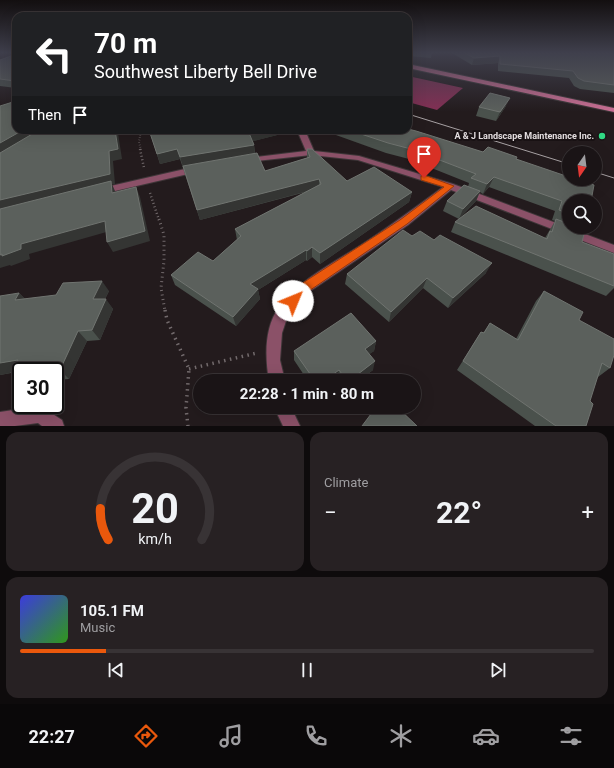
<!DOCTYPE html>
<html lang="en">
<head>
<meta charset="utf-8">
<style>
	body { margin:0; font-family:Roboto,sans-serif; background:#272123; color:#f1f3f6; height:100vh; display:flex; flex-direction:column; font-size:15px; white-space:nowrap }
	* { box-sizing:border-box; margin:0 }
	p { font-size:13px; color:#9f9ea1 }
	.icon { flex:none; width:22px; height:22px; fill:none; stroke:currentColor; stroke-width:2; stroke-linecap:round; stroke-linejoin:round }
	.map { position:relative; height:426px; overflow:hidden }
	.drawer { display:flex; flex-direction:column; gap:6px; padding:6px; background:#0e0b0c; flex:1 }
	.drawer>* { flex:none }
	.guide { position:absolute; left:12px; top:12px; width:400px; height:122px; border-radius:12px; box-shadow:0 4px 16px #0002,0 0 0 1px #383335; background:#202124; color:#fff; overflow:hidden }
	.needle { width:26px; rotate:194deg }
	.fabs { position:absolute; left:562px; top:146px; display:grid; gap:8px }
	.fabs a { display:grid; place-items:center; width:40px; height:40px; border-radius:50%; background:#1a1416; box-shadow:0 4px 16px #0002,0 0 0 1px #383335; font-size:20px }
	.speed { position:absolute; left:12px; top:362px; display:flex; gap:8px; font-size:20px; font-weight:700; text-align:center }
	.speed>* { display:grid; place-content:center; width:52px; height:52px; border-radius:50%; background:#1a1416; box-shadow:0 4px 16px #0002,0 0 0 1px #383335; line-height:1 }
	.speed .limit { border:2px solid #111; border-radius:6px; background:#fff; color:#111 }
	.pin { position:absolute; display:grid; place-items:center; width:34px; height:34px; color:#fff; margin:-41px -17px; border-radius:50% 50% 50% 0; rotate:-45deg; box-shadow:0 0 4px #0007 }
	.pin .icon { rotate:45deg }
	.me { position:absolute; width:44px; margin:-22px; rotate:45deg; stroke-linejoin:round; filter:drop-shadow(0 0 3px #0008) }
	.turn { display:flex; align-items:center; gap:14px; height:84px; padding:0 16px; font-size:18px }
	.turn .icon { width:52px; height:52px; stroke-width:2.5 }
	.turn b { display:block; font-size:28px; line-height:34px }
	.then { display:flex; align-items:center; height:38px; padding:0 16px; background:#0003; gap:8px; font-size:15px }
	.big { font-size:30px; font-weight:700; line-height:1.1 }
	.drawer .tile { flex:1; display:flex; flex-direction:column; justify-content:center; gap:6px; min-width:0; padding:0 14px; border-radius:12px; background:#272123 }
	.drawer .dial { align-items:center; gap:0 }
	.dial svg { height:104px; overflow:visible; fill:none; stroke:#383335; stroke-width:7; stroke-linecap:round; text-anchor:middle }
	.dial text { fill:#f1f3f6; stroke:none }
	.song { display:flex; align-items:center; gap:12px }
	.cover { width:48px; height:48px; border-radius:6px; background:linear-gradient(135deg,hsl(240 70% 55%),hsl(110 70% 35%)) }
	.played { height:4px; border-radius:2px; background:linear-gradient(90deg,#ea580c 15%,#383335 15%) }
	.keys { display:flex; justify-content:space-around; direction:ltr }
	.heat { display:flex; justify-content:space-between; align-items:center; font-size:22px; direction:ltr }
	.drawer .tiles { flex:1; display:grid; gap:6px; grid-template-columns:1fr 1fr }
	.tile:last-child { grid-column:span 2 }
	.trip { position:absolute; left:193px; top:374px; width:228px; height:40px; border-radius:20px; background:#1a1416; box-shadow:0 4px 16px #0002,0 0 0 1px #383335; font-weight:700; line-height:40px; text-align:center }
	.tab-bar { display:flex; height:64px; justify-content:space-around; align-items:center; background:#0a0809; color:#9f9ea1 }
	.tab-bar .icon { width:28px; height:28px }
	.tab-bar .current { color:#ea580c }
	.tab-bar b { font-size:18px; color:#f1f3f6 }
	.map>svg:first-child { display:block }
	.forest { fill:#832f54 }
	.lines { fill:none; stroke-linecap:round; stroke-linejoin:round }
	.street-casing { stroke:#3e3638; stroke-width:2 }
	.secondary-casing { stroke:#3e3638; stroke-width:2 }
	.path-far3 { stroke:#726a6c; stroke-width:2; stroke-dasharray:0.5 2; stroke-linecap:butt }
	.path-far2 { stroke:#726a6c; stroke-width:2.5; stroke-dasharray:1 2.5; stroke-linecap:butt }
	.path-far1 { stroke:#726a6c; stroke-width:3; stroke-dasharray:1 3.5; stroke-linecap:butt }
	.path { stroke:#726a6c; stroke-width:3.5; stroke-dasharray:1.5 4.5; stroke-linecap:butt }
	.street { fill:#8b5168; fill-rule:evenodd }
	.secondary { fill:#ca6e93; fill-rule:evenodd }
	.tram { stroke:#a7a1a3; stroke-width:1 }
	.wall { fill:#4a514c }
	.shaded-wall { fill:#343533 }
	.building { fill:#5b605c; stroke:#707470 }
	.route { fill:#ea580c; stroke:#983908 }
	.poi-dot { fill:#30d883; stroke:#191214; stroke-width:1.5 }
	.labels { text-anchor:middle; stroke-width:4; stroke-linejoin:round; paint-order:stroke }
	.far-poi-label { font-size:9px; font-weight:bold; fill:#e2dcde; stroke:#191214; text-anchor:end }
</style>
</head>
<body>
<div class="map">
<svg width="614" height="426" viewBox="0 0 614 426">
	<rect width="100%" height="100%" fill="#231b1d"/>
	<!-- forest -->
	<polygon class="forest" points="408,76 463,88 437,110 408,102"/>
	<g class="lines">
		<!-- street casing -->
		<g class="street-casing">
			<g id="street">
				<path d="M297,130H305L314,151L359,156L453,184L614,245V253L451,190L408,225L306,294L288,315L282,333L280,360L285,381H269C265,357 264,328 279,307C299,280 333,263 361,245C389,227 416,207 443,187L358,160L311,155L247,162L243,160L247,158L306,151Z"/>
				<polygon points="198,166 201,167 202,169 201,171 102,194 97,191 102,188"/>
				<polygon points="40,406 62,420 64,426 42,426 38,423 15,426 0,426 0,412"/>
				<polygon points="274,407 291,407 300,426 283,426"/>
			</g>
		</g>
		<!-- secondary casing -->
		<g class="secondary-casing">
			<polygon id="secondary" points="408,64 614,108 614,112 408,68"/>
		</g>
		<!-- path-far3 -->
		<polyline class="path-far3" points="141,150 139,142 141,130"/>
		<!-- path-far2 -->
		<g class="path-far2">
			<polyline points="140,149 144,168"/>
			<polyline points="150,193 159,220"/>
		</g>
		<!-- path-far1 -->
		<polyline class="path-far1" points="159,219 164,235 164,261 161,288 165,311"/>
		<!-- path -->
		<g class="path">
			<polyline points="165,310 167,320 189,369 186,408 188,426"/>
			<polyline points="189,369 257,353"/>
		</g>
		<!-- street -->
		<use href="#street" class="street"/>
		<!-- secondary -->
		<use href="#secondary" class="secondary"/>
		<!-- tram -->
		<g class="tram">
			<polyline points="408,114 569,164"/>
			<polyline points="595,172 614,178"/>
		</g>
	</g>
	<!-- wall -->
	<g class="wall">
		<polygon points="410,53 432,53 431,58 410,56"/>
		<polygon points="452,53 614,53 614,93 580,89 574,86 569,78 498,71 498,63 472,65"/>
		<polygon points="16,54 16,88 0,86 0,60"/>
		<polygon points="506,106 496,121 476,116 479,107"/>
		<polygon points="149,130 285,133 253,141 254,145 255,153 265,171 307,158 307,149 347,181 412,192 409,202 320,264 312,257 307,261 306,260 258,290 260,299 236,326 175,285 171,275 213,261 237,240 235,229 306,192 200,220 180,159 160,164"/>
		<polygon points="322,130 408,130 483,152 516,159 569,201 569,227 582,227 580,228 582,242 614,254 614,288 606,296 451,232 455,222 545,238 555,221 552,220 555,211 489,187 483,194 480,192 476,201 459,219 443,211 447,201 468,187 469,183 409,159 386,153"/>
		<polygon points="412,236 434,240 486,273 448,308 423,288 389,322 345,284 347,274"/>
		<polygon points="109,291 105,299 113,309 100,340 87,341 69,379 55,380 55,371 21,371 21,380 11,373 0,375 19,293 25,299"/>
		<polygon points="544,291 579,320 610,368 598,377 597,377 590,401 586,426 535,426 457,370 481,332 483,333 490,323 516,339 536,301"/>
		<polygon points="376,341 374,351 369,354 373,370 358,381 339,381 337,379 335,381 308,381 294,360 294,351"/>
	</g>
	<!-- shaded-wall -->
	<g class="shaded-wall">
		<polygon points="500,56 498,63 472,65 474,58"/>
		<polygon points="510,98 506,106 496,121 500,112"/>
		<polygon points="23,130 44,130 0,155 0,143"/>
		<polygon points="115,130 123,130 118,133 122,159 113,161 115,184 112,184 115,191 116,203 0,212 0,200 109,151"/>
		<polygon points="260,130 285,130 285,133 250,142 249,133"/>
		<polygon points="254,145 255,155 183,167 180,157"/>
		<polygon points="177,149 180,159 160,164 157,154"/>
		<polygon points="494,177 489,187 483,194 487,184"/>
		<polygon points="319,179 319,188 200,220 197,210"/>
		<polygon points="136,187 140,197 150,241 113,252 107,242"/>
		<polygon points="480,191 476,201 459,219 463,209"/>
		<polygon points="412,192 409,202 320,264 320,253"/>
		<polygon points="105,221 110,231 29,254 30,259 11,266 10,265 0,268 0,255 21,244"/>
		<polygon points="312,247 312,257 307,261 307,251"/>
		<polygon points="306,250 306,260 258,290 260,299 236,326 233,317 250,284"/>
		<polygon points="492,263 486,273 448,308 453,298"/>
		<polygon points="427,278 423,288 389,322 391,312"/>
		<polygon points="102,281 109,291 100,309 93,299"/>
		<polygon points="19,293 29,303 15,300"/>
		<polygon points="106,299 113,309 100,340 92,330"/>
		<polygon points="78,331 87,341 69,379 60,370"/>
		<polygon points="376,341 374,351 363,359 365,349"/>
		<polygon points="18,360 30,369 0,375 0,363"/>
		<polygon points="375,361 373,370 358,381 349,381"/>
		<polygon points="339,370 337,379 335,381 324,381"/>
	</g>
	<!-- building -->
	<g class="building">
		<polygon points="465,53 614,53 614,85 584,81 578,78 573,71 500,64 500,56 474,58"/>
		<polygon points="16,54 16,80 15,81 0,79 0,60"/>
		<polygon points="490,93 510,98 500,112 479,107"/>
		<polygon points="16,101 16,130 23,130 0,143 0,106"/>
		<polygon points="408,129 416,131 483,152 488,147 517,157 516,159 569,177 569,179 575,179 594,185 591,201 569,201 569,214 559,210 562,201 494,177 487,184 471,178 476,174 411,149 388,143 349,130 408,130"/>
		<polygon points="39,130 115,130 118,149 109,151 110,174 0,200 0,153"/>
		<polygon points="149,130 260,130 249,133 254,145 180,157 177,149 157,154"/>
		<polygon points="307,149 312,149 347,181 374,167 412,192 320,253 312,247 307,251 306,250 250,284 258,289 233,317 171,275 198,252 213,261 241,236 235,229 321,184 319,179 197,210 183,166 257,153 265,171 310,157"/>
		<polygon points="111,181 112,193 136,187 145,231 107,242 105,221 21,244 21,249 2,256 2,254 0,255 0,209"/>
		<polygon points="464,185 480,191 463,209 447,201"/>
		<polygon points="476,206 547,239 550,231 552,232 556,219 569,224 569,227 576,227 585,230 582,242 614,254 614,286 455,222"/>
		<polygon points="403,230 412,236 420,231 434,240 440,235 492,263 453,298 427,278 391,312 347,274"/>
		<polygon points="102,281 93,299 106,299 92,330 78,331 60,370 21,371 21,372 11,373 18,360 0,363 0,296 19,293 15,300 56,295 63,283"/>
		<polygon points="544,291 583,312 579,320 614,339 614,355 610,368 602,363 590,401 593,404 586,426 556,426 463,361 481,332 484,333 490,323 518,340"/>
		<polygon points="351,313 376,341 365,349 375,361 349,381 347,381 339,370 324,381 315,381 294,351"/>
		<polygon points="379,407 397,407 417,426 362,426 371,414 372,415"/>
	</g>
	<!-- sky -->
	<linearGradient id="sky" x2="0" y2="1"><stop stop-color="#130f10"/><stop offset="0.47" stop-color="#3f3f4c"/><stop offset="1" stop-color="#3f3f4c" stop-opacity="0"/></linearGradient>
	<rect width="614" height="112" fill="url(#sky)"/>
	<!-- route -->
	<path class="route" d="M424,175L454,186L407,224L306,293C301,299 297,307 288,304L287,301L298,286L400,220L444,187L421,180V176Z"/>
	<!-- markers -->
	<circle class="poi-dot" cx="602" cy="136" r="4"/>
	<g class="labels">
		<!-- far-poi labels -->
		<g class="far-poi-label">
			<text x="594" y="139">A &amp; J Landscape Maintenance Inc.</text>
		</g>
	</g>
</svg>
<div class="fabs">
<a><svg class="needle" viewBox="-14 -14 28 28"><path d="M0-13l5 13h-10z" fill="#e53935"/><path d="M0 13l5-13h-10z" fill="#9f9ea1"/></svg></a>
<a><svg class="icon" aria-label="search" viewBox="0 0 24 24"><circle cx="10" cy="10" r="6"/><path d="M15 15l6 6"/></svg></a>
</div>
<div class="speed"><div class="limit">30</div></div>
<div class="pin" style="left:424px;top:178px;background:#d93025"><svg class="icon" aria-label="arrive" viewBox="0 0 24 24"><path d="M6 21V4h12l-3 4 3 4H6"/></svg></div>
<svg class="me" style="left:293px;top:301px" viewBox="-20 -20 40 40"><circle r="19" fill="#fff"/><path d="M0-13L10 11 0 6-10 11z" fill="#ea580c"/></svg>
<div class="trip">22:28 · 1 min · 80 m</div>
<div class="guide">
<div class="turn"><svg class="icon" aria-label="left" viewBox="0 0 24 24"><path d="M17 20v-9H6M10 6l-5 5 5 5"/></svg><div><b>70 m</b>Southwest Liberty Bell Drive</div></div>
<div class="then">Then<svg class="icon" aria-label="arrive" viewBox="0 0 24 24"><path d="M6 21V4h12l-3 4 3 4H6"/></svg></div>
</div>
</div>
<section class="drawer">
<div class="tiles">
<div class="tile dial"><svg viewBox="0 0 100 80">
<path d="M14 69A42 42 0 1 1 86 69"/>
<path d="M14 69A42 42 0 0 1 8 45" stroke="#ea580c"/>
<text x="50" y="56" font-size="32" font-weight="700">20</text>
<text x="50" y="72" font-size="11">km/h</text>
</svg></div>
<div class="tile"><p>Climate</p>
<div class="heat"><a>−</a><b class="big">22°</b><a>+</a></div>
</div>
<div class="tile">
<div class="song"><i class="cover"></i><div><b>105.1 FM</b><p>Music</p></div></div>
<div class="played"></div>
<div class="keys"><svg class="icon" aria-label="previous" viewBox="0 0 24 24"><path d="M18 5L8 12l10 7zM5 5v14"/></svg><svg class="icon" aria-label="pause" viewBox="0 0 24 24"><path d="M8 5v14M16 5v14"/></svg><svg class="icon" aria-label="next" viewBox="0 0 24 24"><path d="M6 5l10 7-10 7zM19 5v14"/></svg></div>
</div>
</div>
</section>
<nav class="tab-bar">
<b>22:27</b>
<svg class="icon current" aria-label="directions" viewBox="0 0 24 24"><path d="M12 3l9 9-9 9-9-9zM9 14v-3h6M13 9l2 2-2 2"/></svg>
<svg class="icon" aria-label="music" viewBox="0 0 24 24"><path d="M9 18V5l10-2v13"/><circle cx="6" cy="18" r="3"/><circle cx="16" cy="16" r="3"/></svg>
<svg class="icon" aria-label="phone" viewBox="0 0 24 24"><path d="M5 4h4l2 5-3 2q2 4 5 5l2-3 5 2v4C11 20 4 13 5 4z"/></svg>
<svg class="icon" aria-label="climate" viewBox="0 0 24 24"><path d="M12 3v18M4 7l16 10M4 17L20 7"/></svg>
<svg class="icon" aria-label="car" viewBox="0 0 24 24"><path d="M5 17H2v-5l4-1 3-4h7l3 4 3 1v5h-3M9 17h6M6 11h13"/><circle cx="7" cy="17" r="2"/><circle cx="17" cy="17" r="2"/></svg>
<svg class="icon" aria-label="filters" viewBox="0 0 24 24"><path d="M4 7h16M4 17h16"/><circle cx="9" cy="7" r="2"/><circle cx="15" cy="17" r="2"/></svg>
</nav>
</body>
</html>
